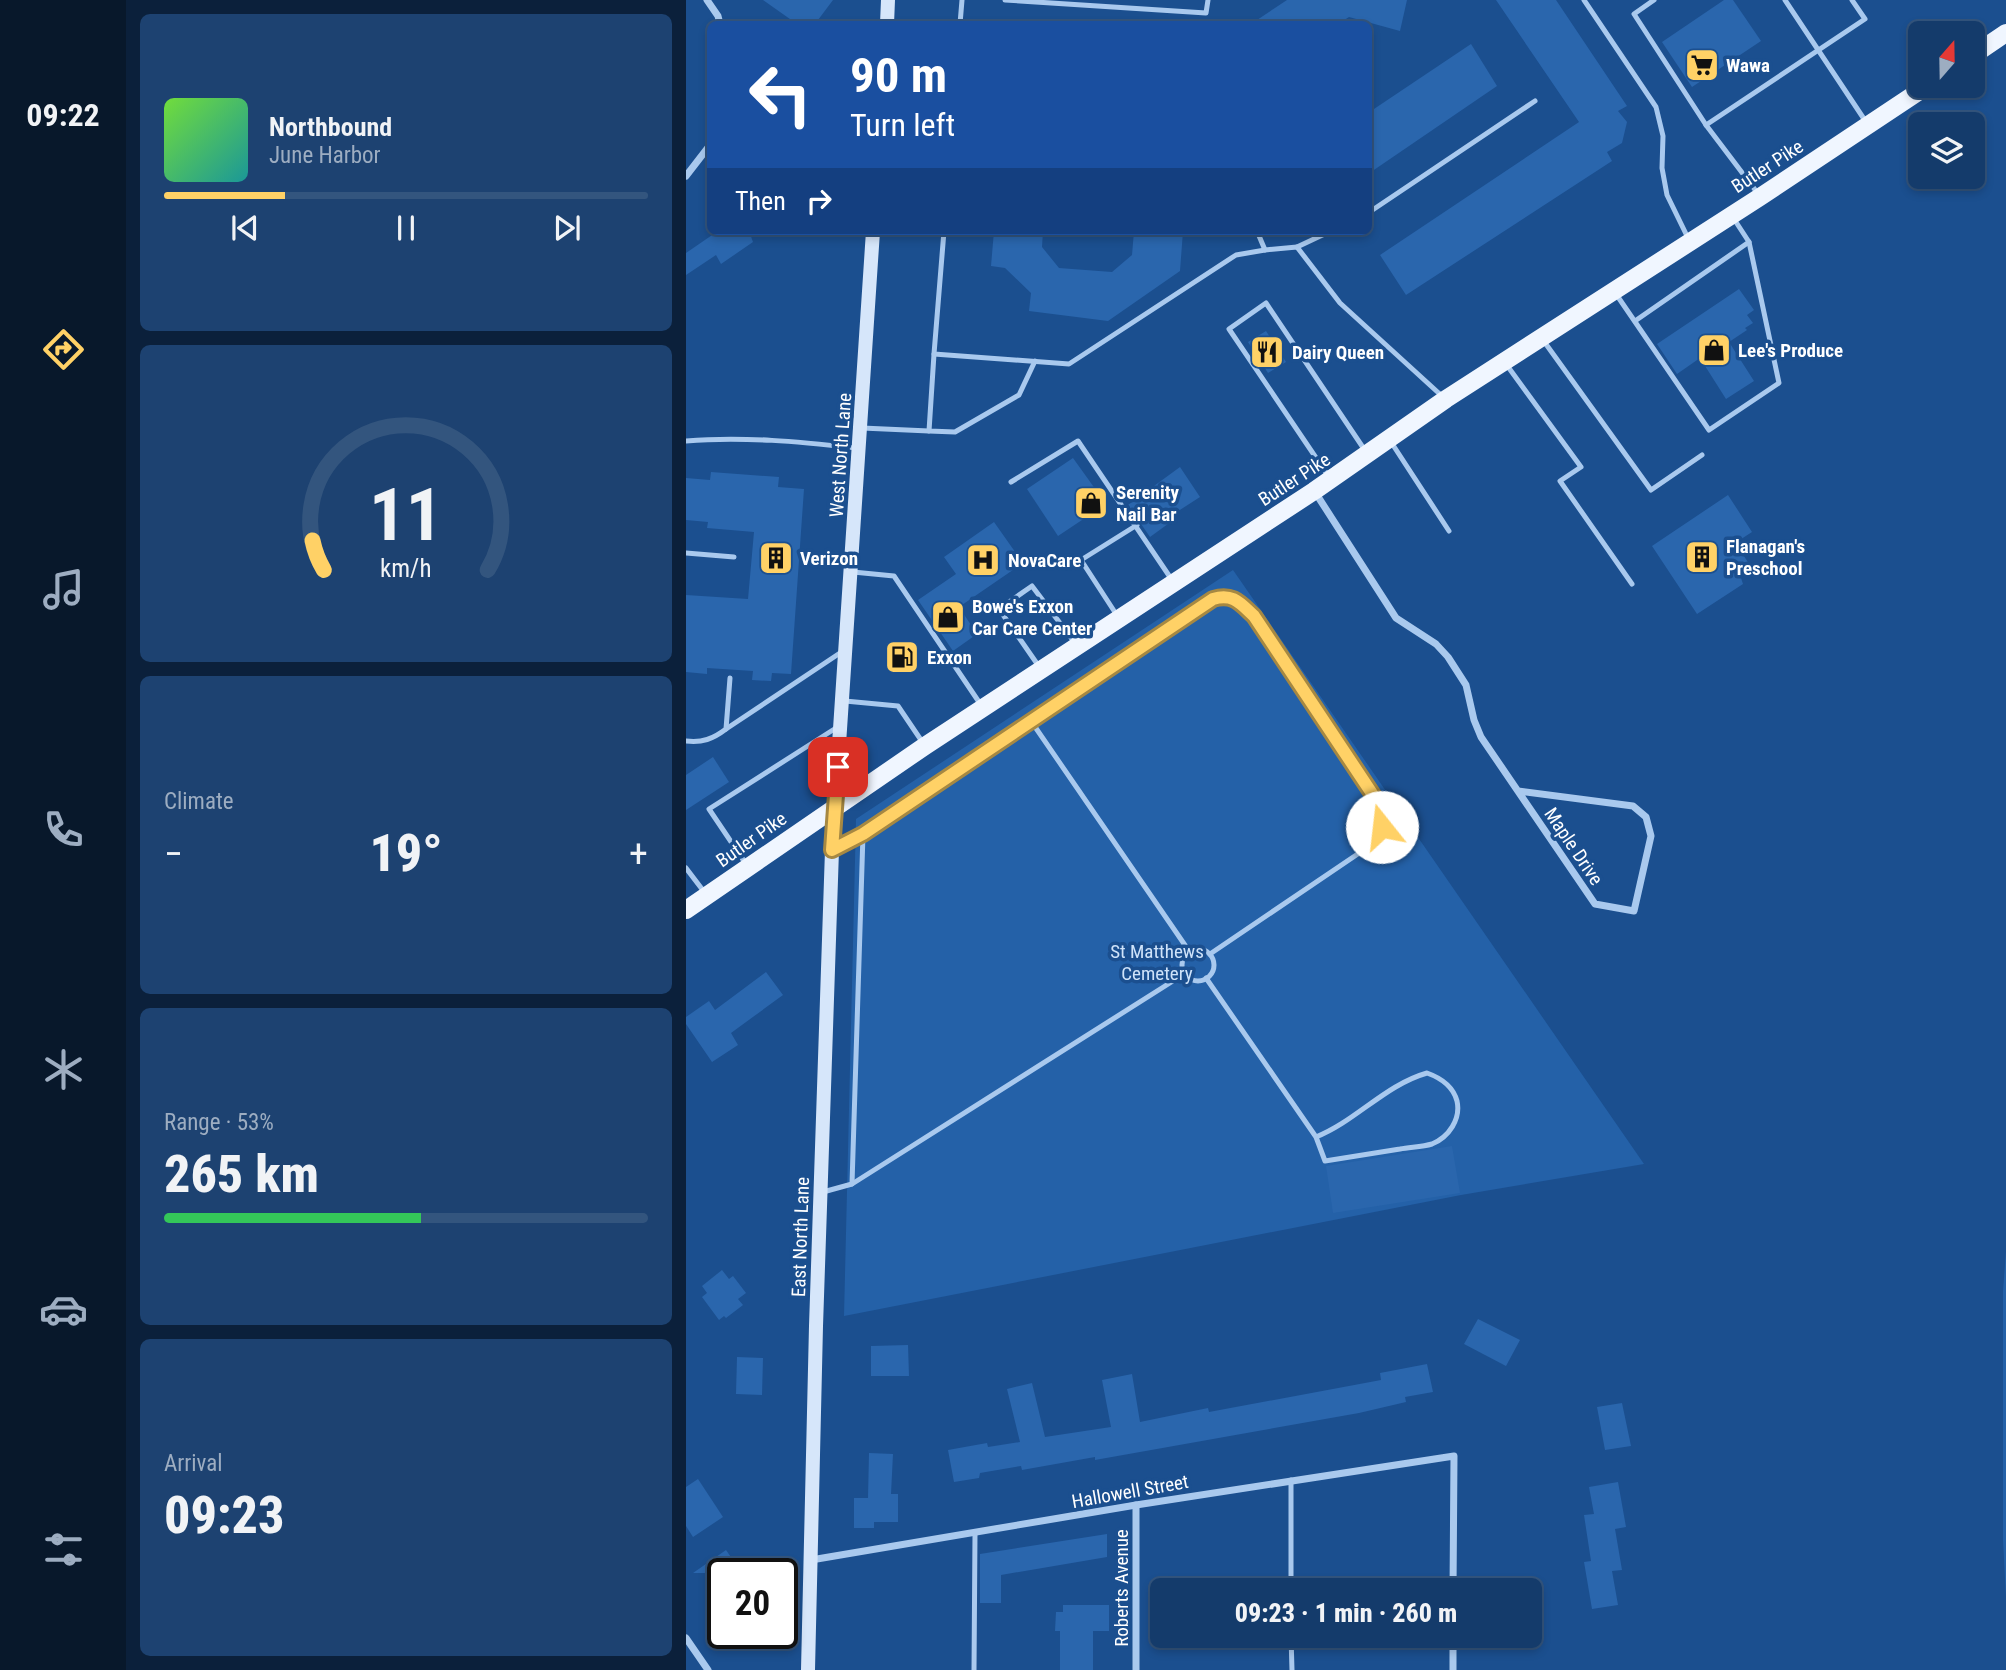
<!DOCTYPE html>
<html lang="en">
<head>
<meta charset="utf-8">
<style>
	body { margin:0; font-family:"Roboto Condensed",sans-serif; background:#1d4271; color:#f1f3f6; height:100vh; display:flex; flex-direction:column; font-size:26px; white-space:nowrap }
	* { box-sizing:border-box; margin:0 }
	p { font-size:23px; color:#9dadc1 }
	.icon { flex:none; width:38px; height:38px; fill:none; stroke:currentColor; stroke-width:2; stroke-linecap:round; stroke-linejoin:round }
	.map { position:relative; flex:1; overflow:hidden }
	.drawer { display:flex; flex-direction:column; gap:14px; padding:14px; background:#0b203b; width:560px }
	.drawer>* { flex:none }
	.top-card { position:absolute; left:21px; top:21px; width:665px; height:214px; border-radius:10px; box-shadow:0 4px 10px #0003,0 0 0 2px #33557e; background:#1a4fa0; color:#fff; overflow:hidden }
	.needle { width:46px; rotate:20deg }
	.buttons { position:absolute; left:1222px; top:21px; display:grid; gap:14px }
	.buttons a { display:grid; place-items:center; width:77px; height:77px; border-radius:10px; background:#143b6b; box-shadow:0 4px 10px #0003,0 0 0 2px #33557e; font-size:35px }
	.speed { position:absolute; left:21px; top:1558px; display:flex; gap:14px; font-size:35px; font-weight:700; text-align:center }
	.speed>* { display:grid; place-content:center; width:91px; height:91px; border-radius:50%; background:#143b6b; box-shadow:0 4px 10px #0003,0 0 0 2px #33557e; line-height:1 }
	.speed .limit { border:4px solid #111; border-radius:10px; background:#fff; color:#111 }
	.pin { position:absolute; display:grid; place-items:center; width:60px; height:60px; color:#fff; margin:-30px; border-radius:14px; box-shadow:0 4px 10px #0006 }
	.me { position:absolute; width:77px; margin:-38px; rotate:344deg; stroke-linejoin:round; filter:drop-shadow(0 0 5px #0008) }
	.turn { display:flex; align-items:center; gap:24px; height:147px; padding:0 28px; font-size:32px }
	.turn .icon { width:91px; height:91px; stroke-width:2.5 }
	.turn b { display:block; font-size:49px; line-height:60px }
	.then { display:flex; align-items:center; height:66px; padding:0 28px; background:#0003; gap:14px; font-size:26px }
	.big { font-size:52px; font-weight:800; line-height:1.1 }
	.drawer .card { flex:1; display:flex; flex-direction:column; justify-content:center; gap:10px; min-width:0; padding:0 24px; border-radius:10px; background:#1d4271 }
	.drawer .dial { align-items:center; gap:0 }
	.dial svg { height:182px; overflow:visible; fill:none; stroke:#33557e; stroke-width:7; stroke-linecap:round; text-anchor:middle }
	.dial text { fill:#f1f3f6; stroke:none }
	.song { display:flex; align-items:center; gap:21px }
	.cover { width:84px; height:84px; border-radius:10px; background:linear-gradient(135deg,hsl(100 70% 55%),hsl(180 70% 35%)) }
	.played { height:7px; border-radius:4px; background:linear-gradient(90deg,#ffd166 25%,#33557e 25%) }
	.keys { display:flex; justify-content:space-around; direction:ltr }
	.heat { display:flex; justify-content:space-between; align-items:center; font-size:38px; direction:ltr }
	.charge { height:10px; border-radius:5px; background:linear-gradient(90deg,#34c759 53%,#33557e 0) }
	.trip { position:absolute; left:464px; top:1578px; width:392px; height:70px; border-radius:10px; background:#143b6b; box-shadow:0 4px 10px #0003,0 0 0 2px #33557e; font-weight:800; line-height:70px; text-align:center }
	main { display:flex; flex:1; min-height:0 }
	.tabs { display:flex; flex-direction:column; width:126px; justify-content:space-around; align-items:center; background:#08182b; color:#9dadc1 }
	.tabs .icon { width:49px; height:49px }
	.tabs .active { color:#ffd166 }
	.tabs b { font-size:32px; color:#f1f3f6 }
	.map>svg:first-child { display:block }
	.green { fill:#2461a8 }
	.building { fill:#2a66ad }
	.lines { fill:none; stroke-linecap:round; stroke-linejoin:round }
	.lane { stroke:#a9c9ee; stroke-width:5 }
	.street { stroke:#a9c9ee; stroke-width:7 }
	.secondary { stroke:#d6e6fa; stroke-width:14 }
	.primary { stroke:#f0f6ff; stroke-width:18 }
	.route-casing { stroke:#a68842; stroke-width:18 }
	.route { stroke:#ffd166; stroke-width:12 }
	.labels { text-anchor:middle; stroke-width:7; stroke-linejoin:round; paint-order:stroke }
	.poi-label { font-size:19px; font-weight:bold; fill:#fff; stroke:#1b4f8f; text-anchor:start }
	.street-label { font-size:19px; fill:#fff; stroke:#1b4f8f }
	.park-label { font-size:19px; fill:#cfe3fa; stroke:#1b4f8f }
</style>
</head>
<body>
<main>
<nav class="tabs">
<b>09:22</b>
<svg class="icon active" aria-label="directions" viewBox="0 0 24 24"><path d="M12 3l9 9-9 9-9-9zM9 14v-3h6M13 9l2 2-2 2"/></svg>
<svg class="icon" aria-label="music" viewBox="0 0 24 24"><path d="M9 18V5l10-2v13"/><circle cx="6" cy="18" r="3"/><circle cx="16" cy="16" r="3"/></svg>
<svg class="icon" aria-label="phone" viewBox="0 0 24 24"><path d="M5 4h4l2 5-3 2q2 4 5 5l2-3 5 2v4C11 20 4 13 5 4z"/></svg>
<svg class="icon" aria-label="climate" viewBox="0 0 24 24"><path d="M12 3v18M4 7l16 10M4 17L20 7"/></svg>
<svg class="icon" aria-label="car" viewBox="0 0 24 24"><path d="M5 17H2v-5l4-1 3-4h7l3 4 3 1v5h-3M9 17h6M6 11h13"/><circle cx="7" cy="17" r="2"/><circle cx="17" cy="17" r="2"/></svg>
<svg class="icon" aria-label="filters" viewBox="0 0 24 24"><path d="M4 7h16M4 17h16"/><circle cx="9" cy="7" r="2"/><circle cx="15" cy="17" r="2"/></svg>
</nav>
<section class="drawer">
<div class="card">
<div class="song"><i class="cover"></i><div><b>Northbound</b><p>June Harbor</p></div></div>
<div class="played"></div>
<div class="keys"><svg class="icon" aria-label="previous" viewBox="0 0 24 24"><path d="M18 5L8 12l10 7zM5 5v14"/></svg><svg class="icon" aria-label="pause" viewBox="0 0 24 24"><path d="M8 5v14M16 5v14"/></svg><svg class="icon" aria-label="next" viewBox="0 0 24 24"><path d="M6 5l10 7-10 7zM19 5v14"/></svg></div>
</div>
<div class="card dial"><svg viewBox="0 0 100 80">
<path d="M14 69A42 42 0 1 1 86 69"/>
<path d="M14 69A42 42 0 0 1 9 56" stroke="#ffd166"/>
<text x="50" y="56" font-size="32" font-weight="700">11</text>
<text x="50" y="72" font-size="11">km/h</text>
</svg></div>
<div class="card"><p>Climate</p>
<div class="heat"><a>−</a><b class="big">19°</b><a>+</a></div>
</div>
<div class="card"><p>Range · 53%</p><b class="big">265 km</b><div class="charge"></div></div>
<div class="card"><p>Arrival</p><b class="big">09:23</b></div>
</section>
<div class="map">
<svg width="1320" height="1670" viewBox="0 0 1320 1670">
	<rect width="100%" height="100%" fill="#1b4f8f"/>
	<!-- green -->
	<g class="green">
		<polygon points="547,570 958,1164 775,1195 158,1316 170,819"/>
		<polygon points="1320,1251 1320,1597 1317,1540 1317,1291"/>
	</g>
	<!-- building -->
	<g class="building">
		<polygon points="77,0 147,0 129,24 111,24"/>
		<polygon points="601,0 721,0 714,31 663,17 652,24 565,24"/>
		<polygon points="810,0 870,0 941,106 932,111 941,122 936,143 921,152 926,161 720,295 694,255 893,122"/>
		<polygon points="1038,0 1047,0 1075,41 1006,87 976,42"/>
		<polygon points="785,44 811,86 682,174 682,113"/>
		<polygon points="32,231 63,231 67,242 35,264 30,255 0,275 0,253"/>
		<polygon points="308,231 357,231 356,247 373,268 426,272 446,255 448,231 497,231 494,271 422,321 343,311 345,293 319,268 305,266"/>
		<polygon points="1053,289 1068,310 1061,315 1067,323 1059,328 1061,330 1043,342 1068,381 1040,399 1014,358 991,374 971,344"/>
		<polygon points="580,331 600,362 582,373 562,342"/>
		<polygon points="387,458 420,504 372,536 341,489"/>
		<polygon points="494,467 514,497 483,517 486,521 464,537 442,505"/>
		<polygon points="25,472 93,477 92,487 118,489 105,674 86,673 85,681 66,680 67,671 21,668 21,674 0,672 0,595 62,599 68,532 21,528 22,522 0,520 0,478 24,480"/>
		<polygon points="1042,495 1066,532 1049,543 1066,568 1054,575 1057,584 1011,614 966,546"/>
		<polygon points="308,522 337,563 273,607 291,634 267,651 232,600 270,574 258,557"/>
		<polygon points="27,757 43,782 0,810 0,775"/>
		<polygon points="80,972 97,995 45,1033 52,1045 26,1062 0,1024 0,1017 23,1001 29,1010"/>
		<polygon points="766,1146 774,1193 647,1213 640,1166"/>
		<polygon points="36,1270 43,1279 47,1276 60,1293 52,1299 57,1305 40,1318 38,1316 33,1320 16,1297 21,1293 16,1286"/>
		<polygon points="792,1319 834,1340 820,1366 778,1344"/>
		<polygon points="222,1345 223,1376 185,1376 185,1346"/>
		<polygon points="51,1357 77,1358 76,1395 50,1394"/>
		<polygon points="741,1364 747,1392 719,1397 720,1402 673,1413 409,1460 409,1457 336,1470 335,1466 294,1473 293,1478 268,1482 262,1450 301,1443 302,1447 334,1442 321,1389 346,1383 359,1437 425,1427 416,1380 446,1374 454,1422 522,1408 523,1412 695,1380 694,1373"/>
		<polygon points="936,1403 945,1446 919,1450 911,1407"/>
		<polygon points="183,1453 207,1454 205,1494 212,1494 212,1522 188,1522 188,1528 168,1528 168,1498 182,1498"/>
		<polygon points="12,1479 37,1517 7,1537 0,1526 0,1487"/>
		<polygon points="932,1482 940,1527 929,1529 936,1570 926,1571 932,1605 906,1609 898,1562 905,1561 898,1515 908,1514 903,1487"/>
		<polygon points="421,1534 421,1557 315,1575 315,1603 294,1603 294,1554"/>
		<polygon points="40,1550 56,1573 37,1573 37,1597 20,1573 7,1573"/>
		<polygon points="377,1605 423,1605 423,1631 407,1631 407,1670 374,1670 374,1631 369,1631 370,1612 377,1612"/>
	</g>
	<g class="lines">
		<!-- lane -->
		<g class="lane">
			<polyline points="319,0 520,13 522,0"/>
			<polyline points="898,0 970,107 977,136 976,168 981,195 1002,238"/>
			<polyline points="968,0 948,14 1020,125 1073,195"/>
			<polyline points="1099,0 1180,122"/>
			<polyline points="274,24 276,0"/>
			<polyline points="1020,125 1179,19 1166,0"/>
			<polyline points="682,213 849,101"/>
			<polyline points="258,231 248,354 383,364 550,255 579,250 611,247 654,303 757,397"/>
			<polyline points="571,231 579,250"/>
			<polyline points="611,247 645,231"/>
			<polyline points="930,294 1023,430 1093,383 1063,242 1048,219"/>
			<polyline points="949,321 1063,242"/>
			<polyline points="857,340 965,490 1016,455"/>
			<polyline points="248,354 243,431 269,432 333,395 349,361"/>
			<polyline points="820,364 895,467 874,481 946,584"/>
			<polyline points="176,428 243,431"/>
			<path d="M0,441C57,436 115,442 171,448"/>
			<polyline points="705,442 763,531"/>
			<polyline points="643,477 543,329 580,303 680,452"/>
			<polyline points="325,482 392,441 486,580"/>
			<polyline points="0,553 48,557"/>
			<polyline points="167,572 208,576 295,705"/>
			<polyline points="432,617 395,560 451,525"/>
			<polyline points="354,668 313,609 346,586 389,643"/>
			<polyline points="159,701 212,706 237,743"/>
			<polyline points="345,721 503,951"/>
			<polyline points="40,729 157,651"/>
			<path d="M0,741C16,743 27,739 40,729L44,678"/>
			<path d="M149,849L177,834L527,599C547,593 554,603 568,616L697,810L696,827L688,843L524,954"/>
			<polyline points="60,864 23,809 150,728"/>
			<polyline points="0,868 19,893"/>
			<circle cx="512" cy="965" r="16"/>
			<path d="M520,978L630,1137L639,1161C664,1157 689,1153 714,1149C724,1147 736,1147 746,1144C763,1137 775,1119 771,1101C767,1086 755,1078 741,1073C699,1085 670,1121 630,1137"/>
			<polyline points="166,1184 177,834"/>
			<polyline points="137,1192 166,1184 498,974"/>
			<polyline points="605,1480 605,1591"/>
			<polyline points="605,1636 606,1670"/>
			<polyline points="288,1670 289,1534"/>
		</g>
		<!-- street -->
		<g class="street">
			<polyline points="21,0 32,16 34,24"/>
			<polyline points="0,176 24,145"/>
			<polyline points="629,492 710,618 750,644 762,657 780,685 788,720 795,737 909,904 948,911 965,836 960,817 947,806 832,791"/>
			<polyline points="125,1560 450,1505 768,1456 767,1591"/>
			<polyline points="0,1638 22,1670"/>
			<polyline points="450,1670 450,1505"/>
			<polyline points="767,1670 767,1636"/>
		</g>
		<!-- secondary -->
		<g class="secondary">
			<polyline points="201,24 202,0"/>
			<polyline points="122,1670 130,1326 146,850 187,231"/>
		</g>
		<!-- primary -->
		<g class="primary">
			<polyline points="1286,56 1320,33"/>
			<polyline points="0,910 239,746 628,491 760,399 1074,197 1241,86"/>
		</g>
	</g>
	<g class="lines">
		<!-- route casing -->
		<g class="route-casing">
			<path id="route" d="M152,767L146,850L177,834L527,599C547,593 554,603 568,616L697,810L696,827"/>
		</g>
		<!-- route -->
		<use href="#route" class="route"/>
	</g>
	<!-- icons -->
	<defs>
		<g id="supermarket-square" transform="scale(1.75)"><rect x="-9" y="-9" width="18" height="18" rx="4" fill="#ffd166" stroke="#1b4f8f"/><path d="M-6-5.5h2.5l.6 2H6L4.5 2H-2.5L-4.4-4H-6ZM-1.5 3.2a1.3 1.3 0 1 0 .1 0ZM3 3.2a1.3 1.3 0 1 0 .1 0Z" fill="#111"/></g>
		<g id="shop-square" transform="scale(1.75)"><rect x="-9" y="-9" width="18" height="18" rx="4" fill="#ffd166" stroke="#1b4f8f"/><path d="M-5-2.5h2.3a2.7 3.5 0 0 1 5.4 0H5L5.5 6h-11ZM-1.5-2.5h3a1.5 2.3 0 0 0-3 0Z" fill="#111"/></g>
		<g id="restaurant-square" transform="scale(1.75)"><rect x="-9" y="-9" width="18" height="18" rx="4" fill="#ffd166" stroke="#1b4f8f"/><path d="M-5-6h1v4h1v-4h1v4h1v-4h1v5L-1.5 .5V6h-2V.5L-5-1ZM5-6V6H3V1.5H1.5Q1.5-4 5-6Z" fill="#111"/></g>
		<g id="building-square" transform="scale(1.75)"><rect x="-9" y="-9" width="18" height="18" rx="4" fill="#ffd166" stroke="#1b4f8f"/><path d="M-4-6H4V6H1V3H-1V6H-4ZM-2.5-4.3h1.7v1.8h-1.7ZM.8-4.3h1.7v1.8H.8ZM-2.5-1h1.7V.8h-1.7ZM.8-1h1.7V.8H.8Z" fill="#111"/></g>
		<g id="hospital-square" transform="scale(1.75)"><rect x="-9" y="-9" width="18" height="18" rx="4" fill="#ffd166" stroke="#1b4f8f"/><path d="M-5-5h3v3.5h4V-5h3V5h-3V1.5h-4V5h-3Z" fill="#111"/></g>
		<g id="fuel-square" transform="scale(1.75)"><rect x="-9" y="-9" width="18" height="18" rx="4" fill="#ffd166" stroke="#1b4f8f"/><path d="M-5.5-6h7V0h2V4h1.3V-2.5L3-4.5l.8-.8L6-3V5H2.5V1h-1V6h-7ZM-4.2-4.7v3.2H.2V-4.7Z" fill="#111"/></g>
	</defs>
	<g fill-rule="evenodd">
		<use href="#supermarket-square" x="1016" y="65"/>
		<use href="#shop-square" x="1028" y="350"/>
		<use href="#restaurant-square" x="581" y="352"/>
		<use href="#shop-square" x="405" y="503"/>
		<use href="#building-square" x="1016" y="557"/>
		<use href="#building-square" x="90" y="558"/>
		<use href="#hospital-square" x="297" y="560"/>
		<use href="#shop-square" x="262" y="617"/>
		<use href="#fuel-square" x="216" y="657"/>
	</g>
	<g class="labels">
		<!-- poi labels -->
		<g class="poi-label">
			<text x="1040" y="72">Wawa</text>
			<text x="1052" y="357">Lee's Produce</text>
			<text x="606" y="359">Dairy Queen</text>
			<text x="430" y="499">Serenity<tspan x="430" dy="22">Nail Bar</tspan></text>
			<text x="1040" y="553">Flanagan's<tspan x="1040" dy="22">Preschool</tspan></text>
			<text x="114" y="565">Verizon</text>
			<text x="322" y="567">NovaCare</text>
			<text x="286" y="613">Bowe's Exxon<tspan x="286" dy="22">Car Care Center</tspan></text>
			<text x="241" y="664">Exxon</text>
		</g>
		<!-- street labels -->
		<g class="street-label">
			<text transform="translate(1081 166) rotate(-33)" y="7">Butler Pike</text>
			<text transform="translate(154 455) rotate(-86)" y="7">West North Lane</text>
			<text transform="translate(608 479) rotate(-33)" y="7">Butler Pike</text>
			<text transform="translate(65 839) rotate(-35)" y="7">Butler Pike</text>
			<text transform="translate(888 846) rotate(56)" y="7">Maple Drive</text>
			<text transform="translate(114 1237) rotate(-88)" y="7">East North Lane</text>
			<text transform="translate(444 1491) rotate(-10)" y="7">Hallowell Street</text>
			<text transform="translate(435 1588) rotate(-90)" y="7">Roberts Avenue</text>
		</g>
		<!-- park labels -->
		<g class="park-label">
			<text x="471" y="958">St Matthews<tspan x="471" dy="22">Cemetery</tspan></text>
		</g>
	</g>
</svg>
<div class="buttons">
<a><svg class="needle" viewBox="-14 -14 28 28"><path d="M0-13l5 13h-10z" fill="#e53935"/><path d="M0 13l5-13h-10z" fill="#9dadc1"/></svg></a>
<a><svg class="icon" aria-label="layers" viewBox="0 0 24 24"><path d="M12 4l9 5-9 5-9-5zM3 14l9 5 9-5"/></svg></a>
</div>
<div class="speed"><div class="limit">20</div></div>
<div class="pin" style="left:152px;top:767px;background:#d93025"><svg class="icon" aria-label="arrive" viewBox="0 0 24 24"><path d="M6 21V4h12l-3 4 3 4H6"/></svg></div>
<svg class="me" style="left:696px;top:827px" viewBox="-20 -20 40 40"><circle r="19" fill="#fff"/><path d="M0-13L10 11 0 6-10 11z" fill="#ffd166"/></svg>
<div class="trip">09:23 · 1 min · 260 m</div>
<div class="top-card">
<div class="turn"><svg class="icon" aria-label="left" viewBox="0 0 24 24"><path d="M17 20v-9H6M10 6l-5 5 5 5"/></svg><div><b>90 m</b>Turn left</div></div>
<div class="then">Then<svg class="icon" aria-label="right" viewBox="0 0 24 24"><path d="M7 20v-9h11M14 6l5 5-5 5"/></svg></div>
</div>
</div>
</main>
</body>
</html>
